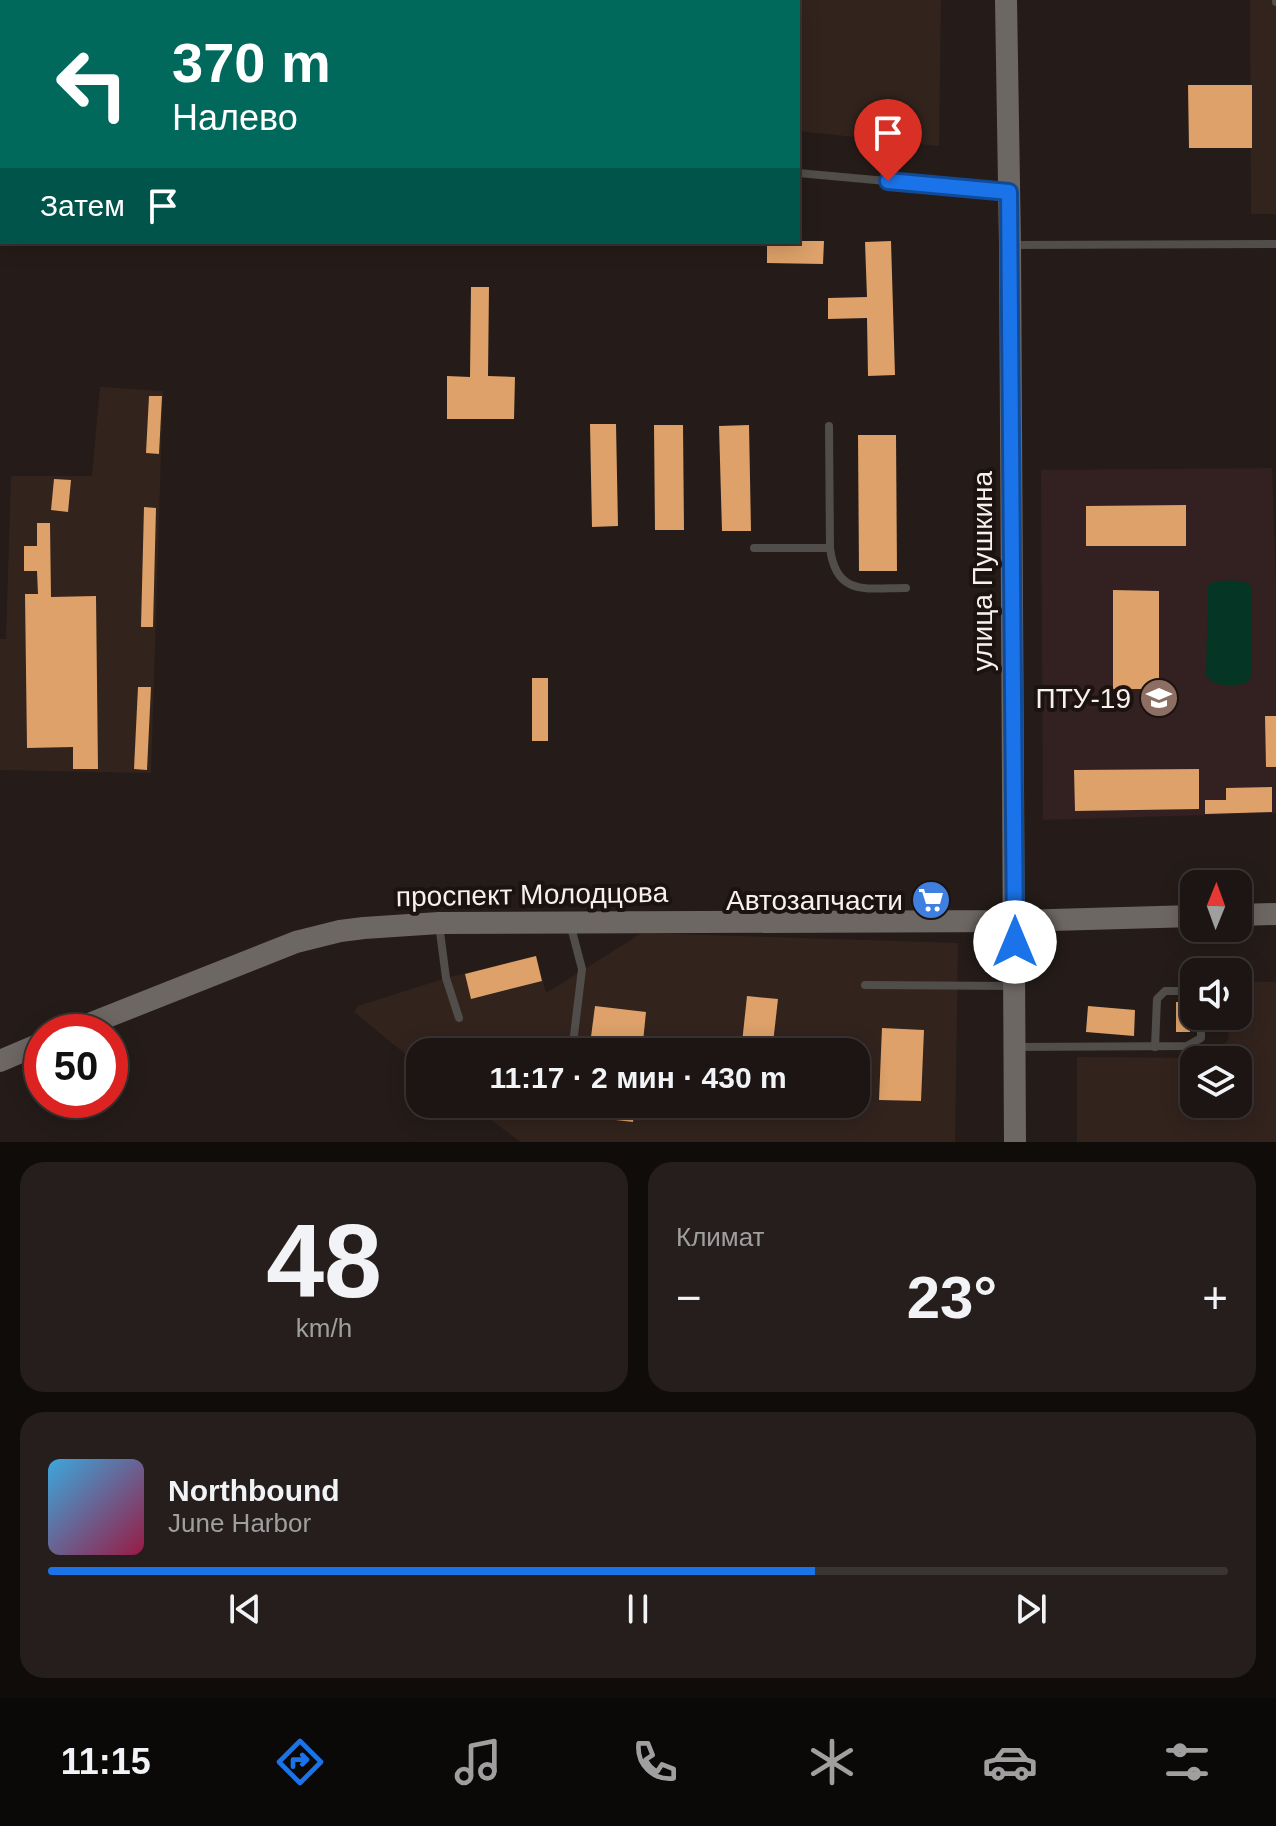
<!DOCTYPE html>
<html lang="ru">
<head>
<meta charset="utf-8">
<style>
	body { margin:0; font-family:Helvetica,sans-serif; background:#251e1c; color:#f1f3f6; height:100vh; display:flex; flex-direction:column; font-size:30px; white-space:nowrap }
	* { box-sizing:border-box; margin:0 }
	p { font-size:26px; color:#a09fa0 }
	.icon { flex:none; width:44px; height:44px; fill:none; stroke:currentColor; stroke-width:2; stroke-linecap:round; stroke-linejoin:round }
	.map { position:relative; height:1142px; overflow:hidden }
	.side { display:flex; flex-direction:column; gap:20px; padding:20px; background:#0f0c0a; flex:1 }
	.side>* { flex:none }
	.guide { position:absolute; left:0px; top:0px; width:800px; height:244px; box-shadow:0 4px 20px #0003,0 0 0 2px #3a3433; background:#00695c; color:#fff; overflow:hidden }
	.needle { width:52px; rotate:1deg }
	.tools { position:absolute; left:1180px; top:870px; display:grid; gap:16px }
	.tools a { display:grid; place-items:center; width:72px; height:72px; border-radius:16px; background:#1c1513; box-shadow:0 4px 20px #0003,0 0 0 2px #3a3433; font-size:40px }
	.speed { position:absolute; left:24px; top:1014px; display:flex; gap:16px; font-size:40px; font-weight:700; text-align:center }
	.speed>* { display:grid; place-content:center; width:104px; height:104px; border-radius:50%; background:#1c1513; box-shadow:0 4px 20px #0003,0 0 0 2px #3a3433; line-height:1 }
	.speed .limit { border:12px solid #d22; background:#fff; color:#111 }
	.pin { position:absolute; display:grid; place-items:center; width:68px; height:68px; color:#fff; margin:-82px -34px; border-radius:50% 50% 50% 0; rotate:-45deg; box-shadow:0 0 8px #0007 }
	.pin .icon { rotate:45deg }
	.me { position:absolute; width:88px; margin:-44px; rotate:0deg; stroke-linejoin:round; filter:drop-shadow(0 0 6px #0008) }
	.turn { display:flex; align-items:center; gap:28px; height:168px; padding:0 40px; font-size:36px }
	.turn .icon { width:104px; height:104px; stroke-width:2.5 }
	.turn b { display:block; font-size:56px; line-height:68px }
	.then { display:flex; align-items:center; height:76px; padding:0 40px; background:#0003; gap:16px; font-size:30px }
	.big { font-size:60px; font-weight:700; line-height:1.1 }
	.side .card { flex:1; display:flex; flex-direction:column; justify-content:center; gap:12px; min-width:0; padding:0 28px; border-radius:24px; background:#251e1c }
	.side .dial { align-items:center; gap:0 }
	.dial b { font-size:104px; line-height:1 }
	.song { display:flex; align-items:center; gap:24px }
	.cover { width:96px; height:96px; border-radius:12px; background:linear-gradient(135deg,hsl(200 70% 55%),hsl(340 70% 35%)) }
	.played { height:8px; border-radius:4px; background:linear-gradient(90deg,#1a73e8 65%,#3a3433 65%) }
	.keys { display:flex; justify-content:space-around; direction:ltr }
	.heat { display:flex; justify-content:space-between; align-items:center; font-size:44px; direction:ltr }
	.side .tiles { flex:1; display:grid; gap:20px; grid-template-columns:1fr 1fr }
	.card:last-child { grid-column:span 2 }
	.trip { position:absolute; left:406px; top:1038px; width:464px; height:80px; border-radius:24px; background:#1c1513; box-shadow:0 4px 20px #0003,0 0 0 2px #3a3433; font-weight:700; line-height:80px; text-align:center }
	.menu { display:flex; height:128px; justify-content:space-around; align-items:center; background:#0b0808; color:#a09fa0 }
	.menu .icon { width:56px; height:56px }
	.menu .selected { color:#1a73e8 }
	.menu b { font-size:36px; color:#f1f3f6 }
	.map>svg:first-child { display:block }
	.built { fill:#32231d; fill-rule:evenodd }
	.education { fill:#332021 }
	.green { fill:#053524 }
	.building { fill:#dda169 }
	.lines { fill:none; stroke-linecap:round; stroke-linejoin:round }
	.lane { stroke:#514d4a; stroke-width:8 }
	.secondary { stroke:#6d6763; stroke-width:22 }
	.route-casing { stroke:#114b97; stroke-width:20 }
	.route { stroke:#1a73e8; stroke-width:14 }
	.labels { text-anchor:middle; stroke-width:8; stroke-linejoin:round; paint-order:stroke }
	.street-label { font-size:28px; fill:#f7f1ee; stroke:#1c1310 }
	.poi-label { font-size:28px; fill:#f7f1ee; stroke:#1c1310; text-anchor:end }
</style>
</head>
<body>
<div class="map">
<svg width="1276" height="1142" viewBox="0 0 1276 1142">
	<rect width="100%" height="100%" fill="#251c19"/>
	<!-- built -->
	<g class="built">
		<polygon points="251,0 941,0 939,146 798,131 798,2 251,2"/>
		<polygon points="1250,0 1276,0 1276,214 1251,214"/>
		<polygon points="100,387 163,391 151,773 0,770 0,639 6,639 11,476 92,476"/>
		<polygon points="642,933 958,943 955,1142 521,1142 469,1104 856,1104 856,1052 420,1052 420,1066 354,1012 358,1006 446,978 536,956 546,993"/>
		<path d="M1238,981L1276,982V1142H1077V1057L1211,1058L1228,1040L1229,1016H1238ZM1238,1060V1104H1194V1060Z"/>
	</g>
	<!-- education -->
	<polygon class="education" points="1272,468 1276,583 1276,813 1043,820 1041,470"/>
	<!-- green -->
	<path class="green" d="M1217,581C1228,581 1245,578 1252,587L1251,676C1250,678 1249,680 1247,682C1240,687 1218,686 1211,681C1209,679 1208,677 1206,675L1208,587L1211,583Z"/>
	<!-- building -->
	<g class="building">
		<polygon points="1188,85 1252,85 1252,148 1189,148"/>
		<polygon points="798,241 824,241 823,264 767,263 767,242"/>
		<polygon points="891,241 895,375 868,376 867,318 828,319 828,298 867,297 865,242"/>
		<polygon points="471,287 489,287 488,376 515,377 514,419 447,419 447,376 470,377"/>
		<polygon points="149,396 162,396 159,454 146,453"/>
		<polygon points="590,424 616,424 618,526 592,527"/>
		<polygon points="654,425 683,425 684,530 655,530"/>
		<polygon points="749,425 751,531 722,531 719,426"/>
		<polygon points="858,435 896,435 897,571 859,571"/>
		<polygon points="54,479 71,480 68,512 51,510"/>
		<polygon points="1186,505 1186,546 1086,546 1086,506"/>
		<polygon points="144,507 156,508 153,627 141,627"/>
		<polygon points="37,523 50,523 51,597 96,596 98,769 73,769 73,747 27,748 25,594 38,594 37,571 24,571 24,546 37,546"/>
		<polygon points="1113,590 1159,591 1159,689 1113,689"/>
		<rect x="532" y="678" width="16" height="63"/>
		<polygon points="138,687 151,687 147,770 134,769"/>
		<polygon points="1265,716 1276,716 1276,767 1266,767"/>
		<polygon points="1199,769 1199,809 1075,811 1074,770"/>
		<polygon points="1272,787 1272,812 1205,814 1205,800 1226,800 1226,788"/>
		<polygon points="920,893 941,894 941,907 920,907"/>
		<polygon points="536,956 542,981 471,999 465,974"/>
		<polygon points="747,996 778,999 772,1052 741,1052"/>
		<rect x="1176" y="1002" width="14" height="30"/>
		<polygon points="595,1006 646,1012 642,1052 589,1052"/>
		<polygon points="1088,1006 1135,1010 1134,1036 1086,1032"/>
		<polygon points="882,1028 924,1030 921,1101 879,1100"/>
		<polygon points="583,1104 635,1104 633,1122 581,1116"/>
	</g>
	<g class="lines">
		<!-- lane -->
		<g class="lane">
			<polyline points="1276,0 1276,2"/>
			<polyline points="442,2 442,0"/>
			<polyline points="798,173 1008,192"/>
			<polyline points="1011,245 1276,244"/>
			<polyline points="754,548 830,548 829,426"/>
			<path d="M830,548C836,597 867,588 906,588"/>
			<polyline points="439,924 446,978 459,1018"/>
			<polyline points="571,927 582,969 572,1052"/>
			<polyline points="865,985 1014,986"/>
			<polyline points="1016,1047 1187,1046 1201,1038 1201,1016"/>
			<polyline points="1155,1047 1157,999 1165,991 1192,991 1194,994"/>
		</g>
		<!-- secondary -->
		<g class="secondary">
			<polyline points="1006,0 1010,245 1015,1142"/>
			<polyline points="1238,915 1276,914"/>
			<polyline points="69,1032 296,942 340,931 364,928 439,923 1015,921 1194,916"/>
			<polyline points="0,1061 42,1043"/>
		</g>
	</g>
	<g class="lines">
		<!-- route casing -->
		<g class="route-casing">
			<polyline id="route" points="888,181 1009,192 1015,942"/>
		</g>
		<!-- route -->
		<use href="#route" class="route"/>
	</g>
	<!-- icons -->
	<defs>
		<g id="university-disc" transform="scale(2)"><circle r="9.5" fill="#8d6e63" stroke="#1c1310"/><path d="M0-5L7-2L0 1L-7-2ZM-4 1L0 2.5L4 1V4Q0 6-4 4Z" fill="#fff"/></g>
		<g id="supermarket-disc" transform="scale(2)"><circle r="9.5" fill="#3f7fe0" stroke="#1c1310"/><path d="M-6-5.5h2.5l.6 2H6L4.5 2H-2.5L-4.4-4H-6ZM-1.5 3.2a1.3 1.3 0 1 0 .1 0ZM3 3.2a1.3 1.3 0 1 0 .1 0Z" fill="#fff"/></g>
	</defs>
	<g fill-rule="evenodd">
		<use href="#university-disc" x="1159" y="698"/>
		<use href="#supermarket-disc" x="931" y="900"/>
	</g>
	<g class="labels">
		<!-- street labels -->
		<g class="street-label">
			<text transform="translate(982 571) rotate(-90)" y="10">улица Пушкина</text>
			<text transform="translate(532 894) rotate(-1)" y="10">проспект Молодцова</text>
		</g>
		<!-- poi labels -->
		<g class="poi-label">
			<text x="1131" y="708">ПТУ-19</text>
			<text x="903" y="910">Автозапчасти</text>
		</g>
	</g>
</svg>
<div class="tools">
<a><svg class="needle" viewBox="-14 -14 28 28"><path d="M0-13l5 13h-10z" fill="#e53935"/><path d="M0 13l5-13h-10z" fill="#a09fa0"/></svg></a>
<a><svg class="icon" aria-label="sound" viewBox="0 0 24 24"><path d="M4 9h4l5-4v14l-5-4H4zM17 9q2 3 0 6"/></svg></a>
<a><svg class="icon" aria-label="layers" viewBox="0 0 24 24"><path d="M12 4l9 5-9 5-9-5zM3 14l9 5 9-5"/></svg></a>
</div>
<div class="speed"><div class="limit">50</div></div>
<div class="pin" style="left:888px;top:181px;background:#d93025"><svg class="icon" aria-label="arrive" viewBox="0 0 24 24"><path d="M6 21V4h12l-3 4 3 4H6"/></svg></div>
<svg class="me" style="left:1015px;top:942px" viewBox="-20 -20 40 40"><circle r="19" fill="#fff"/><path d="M0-13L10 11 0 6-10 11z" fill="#1a73e8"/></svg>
<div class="trip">11:17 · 2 мин · 430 m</div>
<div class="guide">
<div class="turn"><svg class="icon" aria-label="left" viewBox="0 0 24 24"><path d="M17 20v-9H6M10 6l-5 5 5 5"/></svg><div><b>370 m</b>Налево</div></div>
<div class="then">Затем<svg class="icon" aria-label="arrive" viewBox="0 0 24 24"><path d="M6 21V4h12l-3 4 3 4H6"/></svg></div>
</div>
</div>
<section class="side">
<div class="tiles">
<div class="card dial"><b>48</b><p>km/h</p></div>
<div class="card"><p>Климат</p>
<div class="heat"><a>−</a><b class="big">23°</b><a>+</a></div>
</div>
<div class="card">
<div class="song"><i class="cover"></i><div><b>Northbound</b><p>June Harbor</p></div></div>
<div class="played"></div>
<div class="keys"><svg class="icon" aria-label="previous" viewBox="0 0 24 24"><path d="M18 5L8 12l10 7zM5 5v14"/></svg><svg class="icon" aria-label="pause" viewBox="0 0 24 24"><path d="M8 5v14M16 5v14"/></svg><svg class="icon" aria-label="next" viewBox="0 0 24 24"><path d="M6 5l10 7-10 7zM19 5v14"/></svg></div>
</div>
</div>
</section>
<nav class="menu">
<b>11:15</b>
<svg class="icon selected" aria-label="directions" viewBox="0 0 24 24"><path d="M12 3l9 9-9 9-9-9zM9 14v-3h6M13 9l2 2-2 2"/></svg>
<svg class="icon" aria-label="music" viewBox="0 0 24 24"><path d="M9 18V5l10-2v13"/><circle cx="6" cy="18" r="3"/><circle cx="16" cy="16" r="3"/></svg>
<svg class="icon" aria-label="phone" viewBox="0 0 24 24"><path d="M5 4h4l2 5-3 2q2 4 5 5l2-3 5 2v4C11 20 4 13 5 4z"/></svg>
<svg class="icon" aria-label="climate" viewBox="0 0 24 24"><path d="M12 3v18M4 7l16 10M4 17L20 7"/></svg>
<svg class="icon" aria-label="car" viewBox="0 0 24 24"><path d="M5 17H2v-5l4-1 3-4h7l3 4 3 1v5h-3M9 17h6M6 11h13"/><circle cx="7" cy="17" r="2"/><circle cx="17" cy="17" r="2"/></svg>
<svg class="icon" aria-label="filters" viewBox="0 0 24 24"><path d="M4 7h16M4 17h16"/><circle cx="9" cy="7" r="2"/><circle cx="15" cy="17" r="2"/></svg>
</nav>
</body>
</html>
